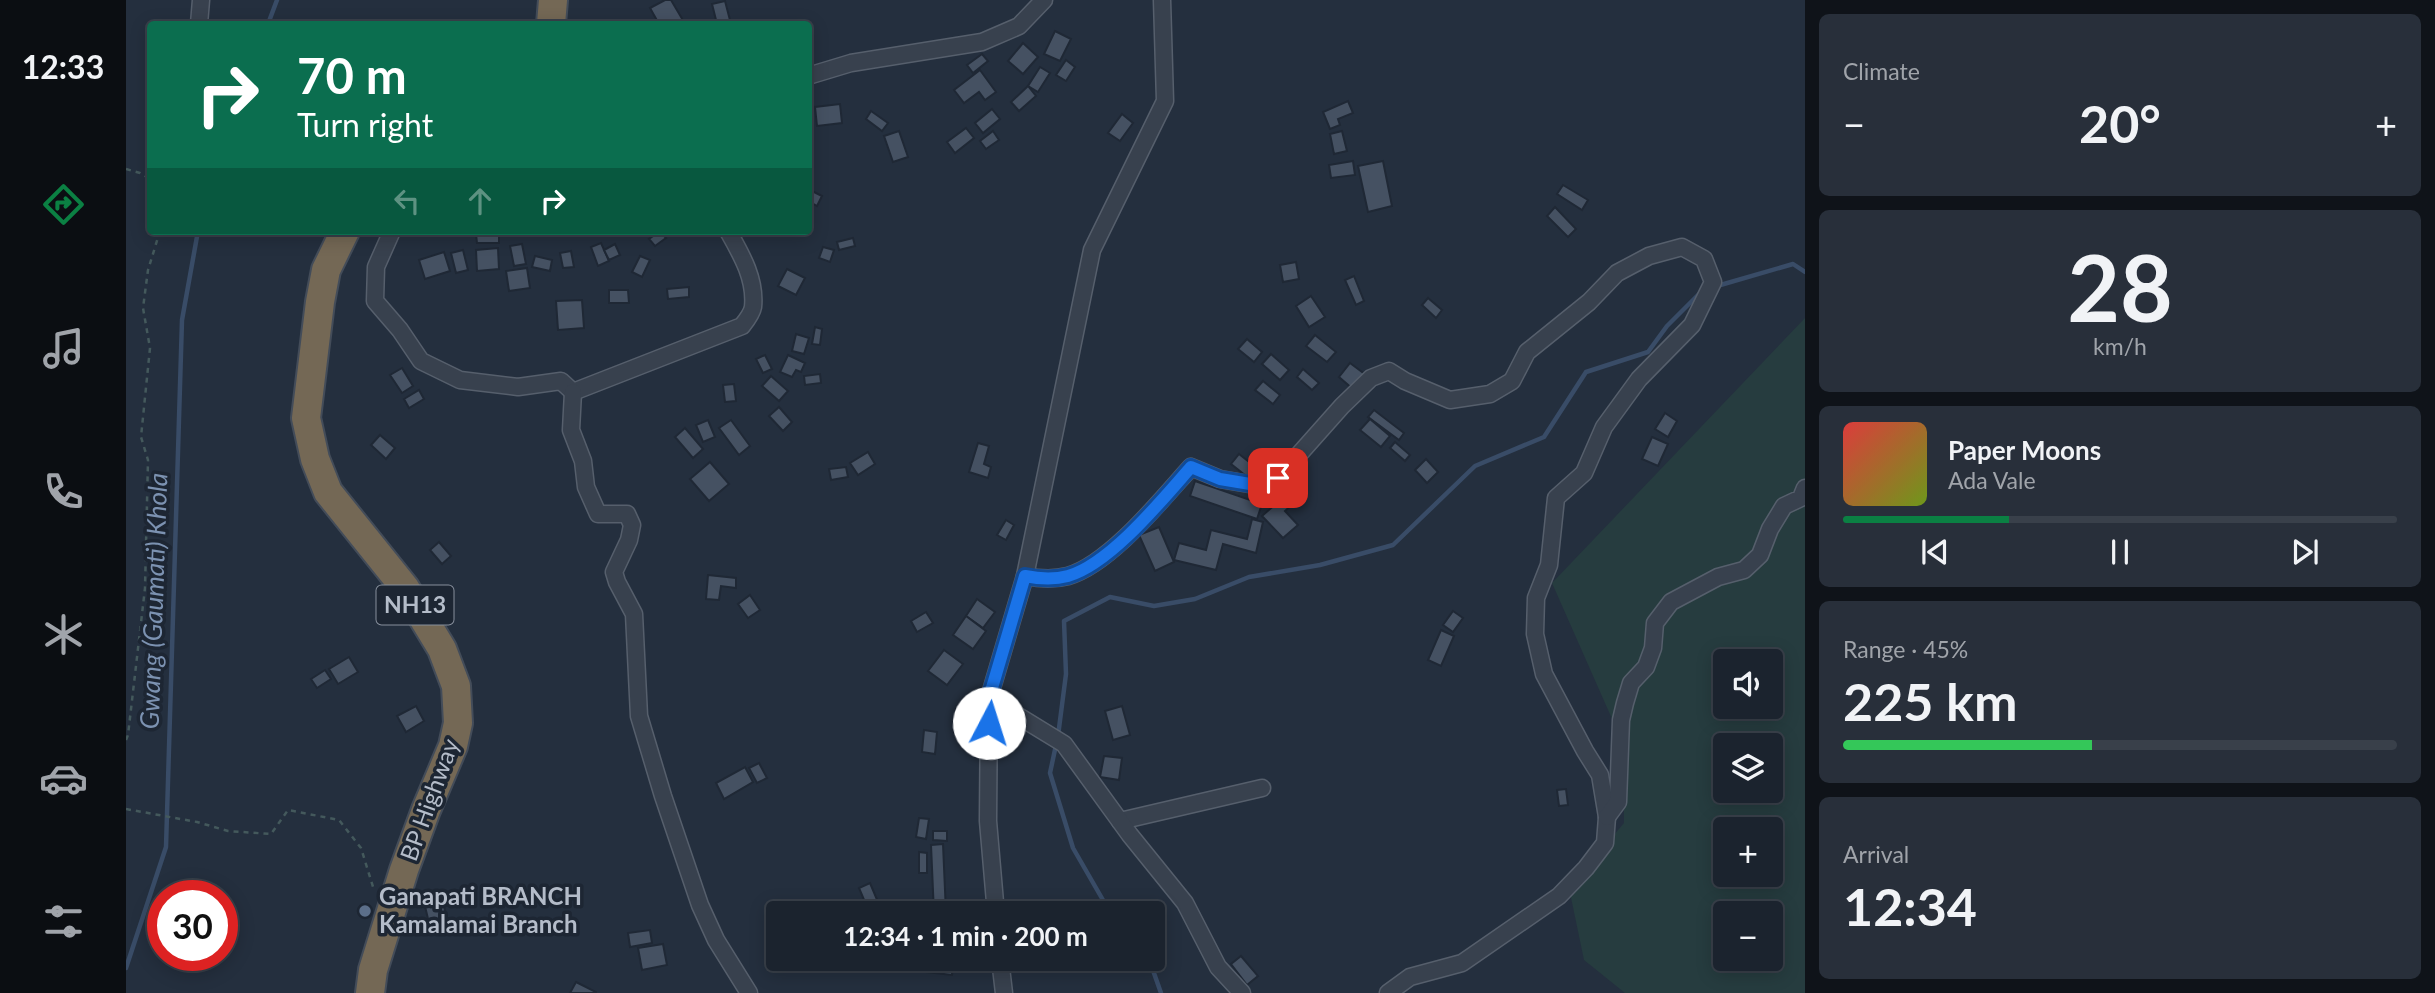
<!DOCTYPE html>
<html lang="en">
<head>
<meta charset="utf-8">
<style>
	body { margin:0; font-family:Lato,sans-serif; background:#282f3a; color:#f1f3f6; height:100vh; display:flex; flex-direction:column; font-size:26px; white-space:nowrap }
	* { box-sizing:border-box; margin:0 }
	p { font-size:23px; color:#a0a4aa }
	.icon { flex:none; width:38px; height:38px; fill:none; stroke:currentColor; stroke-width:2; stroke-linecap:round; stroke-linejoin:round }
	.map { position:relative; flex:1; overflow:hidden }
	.details { display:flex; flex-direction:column; gap:14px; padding:14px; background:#0f1319; width:630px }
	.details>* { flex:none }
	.top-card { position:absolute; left:21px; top:21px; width:665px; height:214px; border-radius:7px; box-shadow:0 4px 18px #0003,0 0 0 2px #39404a; background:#0b6e4f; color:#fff; overflow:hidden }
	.controls { position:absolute; left:1587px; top:649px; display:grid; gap:14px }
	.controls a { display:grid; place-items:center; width:70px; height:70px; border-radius:7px; background:#1b232e; box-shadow:0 4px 18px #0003,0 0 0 2px #39404a; font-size:35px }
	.speed { position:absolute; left:21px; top:880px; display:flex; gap:14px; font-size:35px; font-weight:700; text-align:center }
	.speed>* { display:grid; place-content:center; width:91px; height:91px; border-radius:50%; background:#1b232e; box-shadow:0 4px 18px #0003,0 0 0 2px #39404a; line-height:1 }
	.speed .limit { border:10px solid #d22; background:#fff; color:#111 }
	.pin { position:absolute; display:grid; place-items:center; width:60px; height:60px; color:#fff; margin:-30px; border-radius:14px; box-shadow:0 4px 10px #0006 }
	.me { position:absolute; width:77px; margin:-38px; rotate:5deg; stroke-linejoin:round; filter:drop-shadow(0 0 5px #0008) }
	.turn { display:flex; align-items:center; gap:24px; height:147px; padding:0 35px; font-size:32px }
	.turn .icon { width:91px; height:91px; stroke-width:2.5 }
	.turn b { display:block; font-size:49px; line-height:60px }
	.lanes { display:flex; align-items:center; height:66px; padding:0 35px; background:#0003; justify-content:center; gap:35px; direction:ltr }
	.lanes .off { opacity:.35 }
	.big { font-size:52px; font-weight:700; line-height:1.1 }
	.details .tile { flex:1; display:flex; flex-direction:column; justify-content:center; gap:10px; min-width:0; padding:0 24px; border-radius:10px; background:#282f3a }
	.details .dial { align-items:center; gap:0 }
	.dial b { font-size:91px; line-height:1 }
	.song { display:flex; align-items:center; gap:21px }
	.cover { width:84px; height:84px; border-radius:10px; background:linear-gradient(135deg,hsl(0 70% 55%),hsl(80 70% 35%)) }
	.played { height:7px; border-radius:4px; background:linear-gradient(90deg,#0b8043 30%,#39404a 30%) }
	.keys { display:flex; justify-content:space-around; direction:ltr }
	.heat { display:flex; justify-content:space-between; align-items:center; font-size:38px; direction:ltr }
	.charge { height:10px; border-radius:5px; background:linear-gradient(90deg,#34c759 45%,#39404a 0) }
	.trip { position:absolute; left:640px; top:901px; width:399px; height:70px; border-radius:7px; background:#1b232e; box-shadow:0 4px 18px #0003,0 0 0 2px #39404a; font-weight:700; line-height:70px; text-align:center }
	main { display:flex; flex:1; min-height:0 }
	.dock { display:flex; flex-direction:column; width:126px; justify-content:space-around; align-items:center; background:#0b0e12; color:#a0a4aa }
	.dock .icon { width:49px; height:49px }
	.dock .active { color:#0b8043 }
	.dock b { font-size:32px; color:#f1f3f6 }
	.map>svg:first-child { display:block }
	.green { fill:#263c3f; fill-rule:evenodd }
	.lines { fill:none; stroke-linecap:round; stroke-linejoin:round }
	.stream { stroke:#394c67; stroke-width:4.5 }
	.building { fill:#455162; stroke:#1f2835; stroke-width:2 }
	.street-casing { stroke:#565f6c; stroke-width:19 }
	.highway-casing { stroke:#434c59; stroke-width:32 }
	.path { stroke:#44595c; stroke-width:2.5; stroke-dasharray:5 5; stroke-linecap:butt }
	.street { stroke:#38414e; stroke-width:16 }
	.highway { stroke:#746855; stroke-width:28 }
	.route-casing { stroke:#114b97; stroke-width:18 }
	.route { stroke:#1a73e8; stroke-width:12 }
	.service-dot { fill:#5c6f8a; stroke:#1d2633; stroke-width:2.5 }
	.labels { text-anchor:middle; stroke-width:7; stroke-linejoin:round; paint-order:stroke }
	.shield { fill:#1d2633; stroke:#878f9c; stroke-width:2 }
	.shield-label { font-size:23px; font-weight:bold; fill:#b4bcc9 }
	.street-label { font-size:24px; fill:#b4bcc9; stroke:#1d2633 }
	.poi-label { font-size:24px; font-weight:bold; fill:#b4bcc9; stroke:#1d2633; text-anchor:start }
	.water-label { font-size:26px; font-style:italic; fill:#7c92b1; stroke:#1d2633 }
</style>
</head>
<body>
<main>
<nav class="dock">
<b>12:33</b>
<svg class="icon active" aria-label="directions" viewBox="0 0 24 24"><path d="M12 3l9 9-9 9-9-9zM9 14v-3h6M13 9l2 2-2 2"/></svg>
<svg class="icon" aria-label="music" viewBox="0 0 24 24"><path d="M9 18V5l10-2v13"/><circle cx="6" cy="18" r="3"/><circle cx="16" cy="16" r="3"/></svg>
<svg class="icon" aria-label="phone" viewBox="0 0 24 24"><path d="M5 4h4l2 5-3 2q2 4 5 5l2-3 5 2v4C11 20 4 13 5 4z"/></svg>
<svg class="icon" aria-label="climate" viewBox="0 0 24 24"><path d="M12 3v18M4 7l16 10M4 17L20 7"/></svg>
<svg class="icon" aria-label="car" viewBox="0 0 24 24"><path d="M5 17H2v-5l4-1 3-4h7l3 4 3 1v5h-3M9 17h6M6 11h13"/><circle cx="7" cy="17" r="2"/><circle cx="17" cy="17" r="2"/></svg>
<svg class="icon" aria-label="filters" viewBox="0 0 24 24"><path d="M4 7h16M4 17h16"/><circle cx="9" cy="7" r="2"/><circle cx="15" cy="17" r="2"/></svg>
</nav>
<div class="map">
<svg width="1679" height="993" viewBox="0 0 1679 993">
	<rect width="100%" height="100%" fill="#242f3e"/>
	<!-- green -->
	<path class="green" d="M1679,318V993H1499L1458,960L1443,888L1498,823V746L1426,583ZM1600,662H1645V707H1600ZM1600,746H1645V791H1600ZM1600,830H1645V875H1600ZM1600,914H1645V959H1600Z"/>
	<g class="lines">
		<!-- stream -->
		<g class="stream">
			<polyline points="142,24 151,0"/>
			<polyline points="1591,286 1667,264 1679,272"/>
			<polyline points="932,736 940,674 938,621 984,597 1028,606 1069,599 1123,577 1194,565 1267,545 1349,466 1418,437 1460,372 1522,352 1541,326 1573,294"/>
			<polyline points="930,745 924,773 947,848 985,914"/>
			<polyline points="1023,959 1035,993"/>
			<polyline points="0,968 40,847 56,320 72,231"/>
		</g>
	</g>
	<!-- building -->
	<g class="building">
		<polygon points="539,0 545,0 558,22 553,24 533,24 524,8"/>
		<polygon points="599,1 605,24 591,24 586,4"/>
		<polygon points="929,31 945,39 934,61 918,54"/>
		<polygon points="897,43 912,57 897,74 882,61"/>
		<polygon points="856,54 862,61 847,73 841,65"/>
		<polygon points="940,60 949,67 940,81 930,75"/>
		<polygon points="914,67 924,73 912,92 902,86"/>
		<polygon points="854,70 870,92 859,100 853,92 838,103 828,90"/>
		<polygon points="902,86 910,96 893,111 885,102"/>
		<polygon points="1222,101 1227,113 1212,119 1214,125 1204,129 1197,112"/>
		<polygon points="714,104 716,123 691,126 689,107"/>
		<polygon points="866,109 874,119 857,133 849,123"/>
		<polygon points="745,111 762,123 756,131 740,119"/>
		<polygon points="996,114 1007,123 994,141 982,133"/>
		<polygon points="840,128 848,138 829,153 821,142"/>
		<polygon points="773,131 782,157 767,162 758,136"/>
		<polygon points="867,131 873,140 860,149 854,141"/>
		<polygon points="1216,131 1221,151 1208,154 1204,134"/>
		<polygon points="1227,161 1229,175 1205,178 1203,165"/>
		<polygon points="1257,161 1266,206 1242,212 1232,166"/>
		<polygon points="1437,185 1462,200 1456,210 1431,194"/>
		<polygon points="682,189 696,196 691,206 684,202 682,204"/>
		<polygon points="1429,207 1450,229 1442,237 1421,216"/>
		<polygon points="534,231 540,238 529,246 523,239"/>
		<polygon points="373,233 373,243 351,243 350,234"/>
		<polygon points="727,238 729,246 713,250 711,242"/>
		<polygon points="475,243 483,261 472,266 465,247"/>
		<polygon points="396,244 400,264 388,266 384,246"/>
		<polygon points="489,244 494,255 483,260 478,250"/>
		<polygon points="697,247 708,250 704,262 693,258"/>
		<polygon points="372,248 373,269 351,271 350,250"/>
		<polygon points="337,250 342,270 330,273 325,253"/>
		<polygon points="445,251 448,267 437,268 434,253"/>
		<polygon points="318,252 324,271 299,279 293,260"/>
		<polygon points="409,256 426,260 424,271 406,267"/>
		<polygon points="514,256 524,260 516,277 506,272"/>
		<polygon points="1170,262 1173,279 1157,282 1154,265"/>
		<polygon points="401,268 404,288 383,291 380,271"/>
		<polygon points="661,269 679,278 670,295 652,286"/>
		<polygon points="1228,276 1238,301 1230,305 1219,280"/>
		<polygon points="563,287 563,297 542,299 541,289"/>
		<polygon points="483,290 502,290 503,303 483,303"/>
		<polygon points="1185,296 1199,317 1183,327 1170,306"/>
		<polygon points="1302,298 1316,310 1310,318 1296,305"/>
		<polygon points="456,300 458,328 432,330 430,301"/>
		<polygon points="689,327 696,329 694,345 686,344"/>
		<polygon points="670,334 683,338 678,354 666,351"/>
		<polygon points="1189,335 1210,352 1201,362 1180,346"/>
		<polygon points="1121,339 1136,352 1128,362 1112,349"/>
		<polygon points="1145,354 1163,370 1154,380 1136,364"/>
		<polygon points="639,355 646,369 637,373 630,359"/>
		<polygon points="662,355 679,363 675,372 670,370 666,377 654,372"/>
		<polygon points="1224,363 1240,375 1228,390 1213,377"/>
		<polygon points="276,368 287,386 276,393 264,375"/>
		<polygon points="1177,369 1193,383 1186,390 1171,377"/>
		<polygon points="694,374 695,383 679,385 678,376"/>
		<polygon points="645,376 662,391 653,401 636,386"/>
		<polygon points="1137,381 1154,395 1147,404 1129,390"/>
		<polygon points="608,384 610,401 599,402 597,385"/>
		<polygon points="293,390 298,399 283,408 278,399"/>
		<polygon points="653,407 666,422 657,431 643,416"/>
		<polygon points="1248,410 1278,433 1273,440 1242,417"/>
		<polygon points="1539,413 1551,421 1542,437 1529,429"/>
		<polygon points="1244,419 1264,436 1255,447 1234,430"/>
		<polygon points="582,420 589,437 577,442 570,425"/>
		<polygon points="605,420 624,446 613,455 593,428"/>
		<polygon points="559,428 577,449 567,458 549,437"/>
		<polygon points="254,435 269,448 260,459 245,445"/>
		<polygon points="1526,437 1542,444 1532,466 1516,459"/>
		<polygon points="1269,442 1284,455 1279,461 1264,448"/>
		<polygon points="852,443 863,446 858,464 865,467 862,478 843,472"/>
		<polygon points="742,452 749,464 732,475 724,463"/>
		<polygon points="1113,454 1132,469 1124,479 1105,464"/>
		<polygon points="1300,459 1312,472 1301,483 1289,470"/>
		<polygon points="584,462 603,484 583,501 564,479"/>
		<polygon points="720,467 722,477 705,480 703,469"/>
		<polygon points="1069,481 1136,504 1131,519 1064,496"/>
		<polygon points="1168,488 1176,496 1159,511 1172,525 1157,538 1136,516"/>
		<polygon points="1126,519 1137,522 1130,553 1097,544 1090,570 1048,560 1053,543 1080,550 1085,530 1121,539"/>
		<polygon points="880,520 888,525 880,540 871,535"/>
		<polygon points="1033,527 1048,562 1029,571 1013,535"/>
		<polygon points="313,542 325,556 316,564 304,550"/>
		<polygon points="582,575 610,578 610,588 595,586 593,600 580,599"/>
		<polygon points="624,595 634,610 622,618 612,604"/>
		<polygon points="851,599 869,612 857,628 840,616"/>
		<polygon points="1327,611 1337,618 1327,632 1317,625"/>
		<polygon points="800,612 807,623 791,632 785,621"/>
		<polygon points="840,616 860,631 847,649 827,635"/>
		<polygon points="1315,630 1328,636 1315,666 1302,660"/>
		<polygon points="818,650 837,664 821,685 802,671"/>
		<polygon points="223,657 232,672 212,684 203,669"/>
		<polygon points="199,670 205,679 191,688 185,679"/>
		<polygon points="290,706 298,721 280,732 271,716"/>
		<polygon points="996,706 1004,735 987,740 979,711"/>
		<polygon points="798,730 811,732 809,754 796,752"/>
		<polygon points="978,756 996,758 993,780 974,777"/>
		<polygon points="633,763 641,778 631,783 623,768"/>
		<polygon points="619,767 627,782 598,799 590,783"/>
		<polygon points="1440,789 1442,805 1433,806 1431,790"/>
		<polygon points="793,818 803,819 800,839 790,837"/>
		<polygon points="807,831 821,831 821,841 807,840"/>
		<polygon points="817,844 820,913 808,914 805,845"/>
		<polygon points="793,852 801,853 801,873 793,873"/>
		<polygon points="744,883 752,902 741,907 733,888"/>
		<polygon points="315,893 321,919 303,923 297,898"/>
		<polygon points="524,930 526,943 504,947 502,933"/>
		<polygon points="537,944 541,965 516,970 512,948"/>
		<polygon points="1115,956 1132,976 1121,985 1105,964"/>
		<polygon points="802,959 827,960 826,975 801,972"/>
		<polygon points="450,982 470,992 470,993 444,993"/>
	</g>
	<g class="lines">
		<!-- street casing -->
		<g class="street-casing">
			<g id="street">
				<polyline points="73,24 75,0"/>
				<polyline points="682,76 725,63 856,42 893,26 918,0"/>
				<path d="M266,231L250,267L249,301L274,330L295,361L334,380L392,387L435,381L447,392L616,326C620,321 626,313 627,307C630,279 615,254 602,231"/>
				<polyline points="447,392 445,430 457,461 460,487 472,514 501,514 506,525 503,540 488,572 491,582 508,614 513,716 537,796 574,905 590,940 623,993"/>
				<path d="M899,576C914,579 927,580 942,576C984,564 1036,499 1065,467L1094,479L1123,484L1152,478L1216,406L1245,378L1263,371L1279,381L1324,400L1364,394L1386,381L1401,352L1463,302L1491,273L1523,256L1556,247L1578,259L1587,282L1566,325L1513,379L1478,427L1458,473L1430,498L1423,565L1410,598L1409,634L1418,674L1459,751L1474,775L1481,817L1479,843L1460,868L1433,896L1336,963L1284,977L1262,993"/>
				<polyline points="863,698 899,576 966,250 1039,101 1036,0"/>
				<polyline points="1481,817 1492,802 1495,720 1499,703 1505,683 1520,667 1527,648 1529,623 1545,602 1592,577 1618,570 1634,555 1644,529 1658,506 1675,498 1679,488"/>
				<polyline points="994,821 1136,788"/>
				<polyline points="870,914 862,821 863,698 938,744 1004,835 1059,903 1092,967 1116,993"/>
				<polyline points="874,959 878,993"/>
			</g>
		</g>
		<!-- highway casing -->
		<g class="highway-casing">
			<g id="highway">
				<polyline points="425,24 427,0"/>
				<polyline points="219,231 200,270 194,302 180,418 189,459 202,492 279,588 316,649 330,686 332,723 327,746 300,810 278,870 247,970 244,993"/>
			</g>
		</g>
		<!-- path -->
		<g class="path">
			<polyline points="0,169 14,173 24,179"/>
			<polyline points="0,740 2,735 19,588 22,460 15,437 24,348 17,308 22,270 34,231"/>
			<polyline points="0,809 71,822 102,831 145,834 162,810 213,820 235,848 248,890"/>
		</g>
		<!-- street -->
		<use href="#street" class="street"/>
		<!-- highway -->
		<use href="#highway" class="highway"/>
	</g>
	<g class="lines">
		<!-- route casing -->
		<g class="route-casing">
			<path id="route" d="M863,723V698L899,576C914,579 927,580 942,576C984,564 1036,500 1065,467L1094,479L1124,484L1152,478"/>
		</g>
		<!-- route -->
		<use href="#route" class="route"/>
	</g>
	<!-- markers -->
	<circle class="service-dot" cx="239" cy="911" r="7"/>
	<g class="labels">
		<!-- shield labels -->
		<rect class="shield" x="250.5" y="585.5" width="77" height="39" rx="5"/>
		<g class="shield-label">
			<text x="289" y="613">NH13</text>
		</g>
		<!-- street labels -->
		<g class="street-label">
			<text transform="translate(304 800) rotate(-70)" y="8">BP Highway</text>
		</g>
		<!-- poi labels -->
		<g class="poi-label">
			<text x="253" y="905">Ganapati BRANCH<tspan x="253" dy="28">Kamalamai Branch</tspan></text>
		</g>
		<!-- water labels -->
		<g class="water-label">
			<text transform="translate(28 601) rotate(-88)" y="9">Gwang (Gaumati) Khola</text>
		</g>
	</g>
</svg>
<div class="controls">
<a><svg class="icon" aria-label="sound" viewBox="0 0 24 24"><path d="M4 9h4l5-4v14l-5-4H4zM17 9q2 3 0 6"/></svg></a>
<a><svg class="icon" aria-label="layers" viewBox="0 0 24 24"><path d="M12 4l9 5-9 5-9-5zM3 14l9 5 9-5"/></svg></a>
<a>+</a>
<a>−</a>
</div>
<div class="speed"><div class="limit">30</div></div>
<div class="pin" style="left:1152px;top:478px;background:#d93025"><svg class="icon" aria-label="arrive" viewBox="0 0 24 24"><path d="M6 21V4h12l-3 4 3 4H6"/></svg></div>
<svg class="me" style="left:863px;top:723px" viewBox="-20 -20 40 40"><circle r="19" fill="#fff"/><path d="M0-13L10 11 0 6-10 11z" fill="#1a73e8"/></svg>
<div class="trip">12:34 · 1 min · 200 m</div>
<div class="top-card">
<div class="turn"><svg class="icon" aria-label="right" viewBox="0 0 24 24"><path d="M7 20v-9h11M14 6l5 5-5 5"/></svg><div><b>70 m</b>Turn right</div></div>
<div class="lanes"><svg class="icon off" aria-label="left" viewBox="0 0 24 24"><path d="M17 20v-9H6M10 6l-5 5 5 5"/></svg><svg class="icon off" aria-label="ahead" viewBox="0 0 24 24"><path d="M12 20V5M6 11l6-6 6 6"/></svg><svg class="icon" aria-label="right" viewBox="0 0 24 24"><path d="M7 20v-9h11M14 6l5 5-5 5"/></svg></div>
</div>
</div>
<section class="details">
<div class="tile"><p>Climate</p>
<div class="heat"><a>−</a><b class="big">20°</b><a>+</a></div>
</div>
<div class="tile dial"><b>28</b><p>km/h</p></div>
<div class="tile">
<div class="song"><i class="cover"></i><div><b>Paper Moons</b><p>Ada Vale</p></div></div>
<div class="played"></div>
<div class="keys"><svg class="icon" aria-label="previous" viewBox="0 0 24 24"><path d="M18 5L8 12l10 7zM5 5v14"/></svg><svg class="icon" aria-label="pause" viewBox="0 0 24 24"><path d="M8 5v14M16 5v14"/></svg><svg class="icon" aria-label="next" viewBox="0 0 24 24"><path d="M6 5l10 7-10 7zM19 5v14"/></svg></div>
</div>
<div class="tile"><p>Range · 45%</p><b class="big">225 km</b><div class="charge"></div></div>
<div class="tile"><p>Arrival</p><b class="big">12:34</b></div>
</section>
</main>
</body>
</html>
